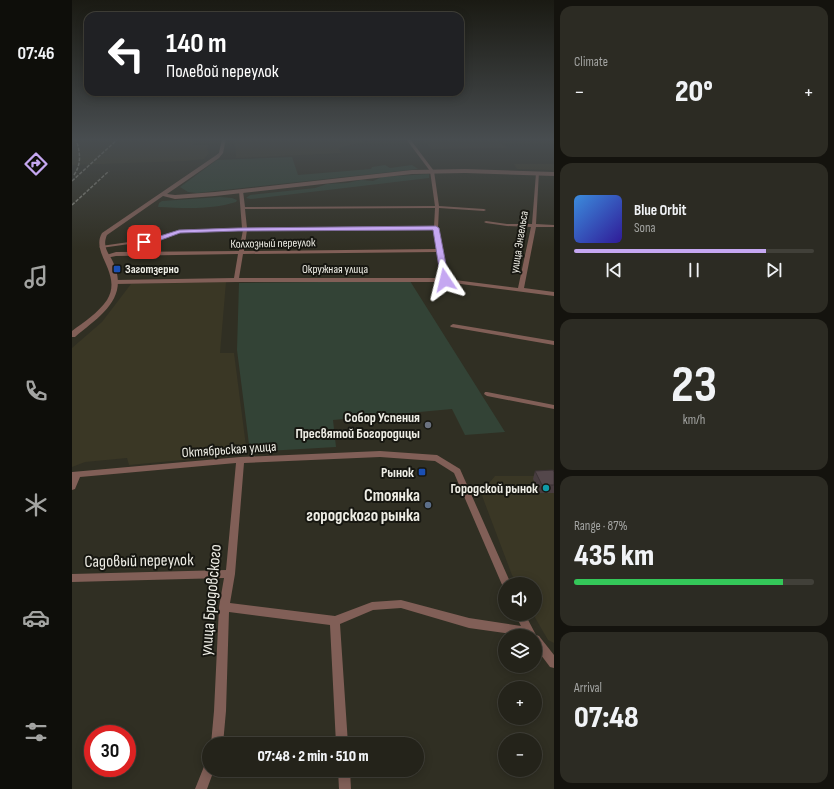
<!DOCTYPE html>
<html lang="en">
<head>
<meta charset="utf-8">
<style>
	body { margin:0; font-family:"Sofia Sans Condensed",sans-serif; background:#2c2b23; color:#f1f3f6; height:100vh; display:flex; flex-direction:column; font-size:15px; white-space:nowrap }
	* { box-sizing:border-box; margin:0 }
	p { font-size:13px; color:#a3a4a2 }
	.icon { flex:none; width:22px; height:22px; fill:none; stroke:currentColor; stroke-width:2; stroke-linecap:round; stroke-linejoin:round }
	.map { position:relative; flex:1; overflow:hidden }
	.side { display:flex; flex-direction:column; gap:6px; padding:6px; background:#14130e; width:280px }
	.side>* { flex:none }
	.banner { position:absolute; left:12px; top:12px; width:380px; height:84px; border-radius:12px; box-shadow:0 2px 10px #0003,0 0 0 1px #414039; background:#202124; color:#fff; overflow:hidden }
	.controls { position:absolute; left:426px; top:577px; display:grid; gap:8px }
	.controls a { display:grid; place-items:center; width:44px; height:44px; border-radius:50%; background:#24231a; box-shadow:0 2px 10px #0003,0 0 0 1px #414039; font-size:20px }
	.speed { position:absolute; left:12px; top:725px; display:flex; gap:8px; font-size:20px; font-weight:700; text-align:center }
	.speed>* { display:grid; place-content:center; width:52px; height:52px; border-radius:50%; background:#24231a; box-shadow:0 2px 10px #0003,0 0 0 1px #414039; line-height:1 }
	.speed .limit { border:6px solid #d22; background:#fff; color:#111 }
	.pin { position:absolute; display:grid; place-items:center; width:34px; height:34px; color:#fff; margin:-17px; border-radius:8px; box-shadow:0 2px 6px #0006 }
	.me { position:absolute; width:44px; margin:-22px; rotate:350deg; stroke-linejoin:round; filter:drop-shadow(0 0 3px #0008) }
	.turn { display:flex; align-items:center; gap:14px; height:84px; padding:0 16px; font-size:18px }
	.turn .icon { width:52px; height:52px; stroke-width:2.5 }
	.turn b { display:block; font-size:28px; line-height:34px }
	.big { font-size:30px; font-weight:800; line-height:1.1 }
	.side .card { flex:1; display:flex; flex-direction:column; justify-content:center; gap:6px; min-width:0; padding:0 14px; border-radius:12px; background:#2c2b23 }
	.side .dial { align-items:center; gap:0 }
	.dial b { font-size:52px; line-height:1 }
	.song { display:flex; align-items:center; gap:12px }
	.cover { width:48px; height:48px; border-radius:6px; background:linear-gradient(135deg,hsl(210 70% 55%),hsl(250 70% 35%)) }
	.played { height:4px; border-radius:2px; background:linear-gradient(90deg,#c5a7f1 80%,#414039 80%) }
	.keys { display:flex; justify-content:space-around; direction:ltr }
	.heat { display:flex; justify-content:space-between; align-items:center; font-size:22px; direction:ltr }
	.charge { height:6px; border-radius:3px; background:linear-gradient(90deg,#34c759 87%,#414039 0) }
	.trip { position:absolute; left:130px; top:737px; width:222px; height:40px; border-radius:20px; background:#24231a; box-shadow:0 2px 10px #0003,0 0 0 1px #414039; font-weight:800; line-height:40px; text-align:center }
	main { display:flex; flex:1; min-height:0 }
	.dock { display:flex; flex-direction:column; width:72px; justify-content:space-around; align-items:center; background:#0e0e0a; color:#a3a4a2 }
	.dock .icon { width:28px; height:28px }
	.dock .selected { color:#c5a7f1 }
	.dock b { font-size:18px; color:#f1f3f6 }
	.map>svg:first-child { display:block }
	.built { fill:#3a3725 }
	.green { fill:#334336 }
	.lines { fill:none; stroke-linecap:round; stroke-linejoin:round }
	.minor { fill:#815f57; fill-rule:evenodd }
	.tertiary { fill:#815f57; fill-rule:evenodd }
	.rail { stroke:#88877c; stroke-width:1.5; stroke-dasharray:3.5 1.5; stroke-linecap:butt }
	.wall { fill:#483d40 }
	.building { fill:#54474b; stroke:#3b3234 }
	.route { fill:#c5a7f1; stroke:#806d9d }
	.transit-dot { fill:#1a4fb4; stroke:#171711; stroke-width:1.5 }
	.worship-dot { fill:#6b7280; stroke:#171711; stroke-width:1.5 }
	.culture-dot { fill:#0f9aa8; stroke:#171711; stroke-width:1.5 }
	.service-dot { fill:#5c6f8a; stroke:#171711; stroke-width:1.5 }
	.labels { text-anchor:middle; stroke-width:4; stroke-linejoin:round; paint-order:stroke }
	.far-street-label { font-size:12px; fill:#eeede5; stroke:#171711 }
	.far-poi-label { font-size:12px; font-weight:bold; fill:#eeede5; stroke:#171711; text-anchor:start }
	.poi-label { font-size:14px; font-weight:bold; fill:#eeede5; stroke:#171711; text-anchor:end }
	.street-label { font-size:14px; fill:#eeede5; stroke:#171711 }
	.near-poi-label { font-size:17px; font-weight:bold; fill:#eeede5; stroke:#171711; text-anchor:end }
	.near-street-label { font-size:17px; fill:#eeede5; stroke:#171711 }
</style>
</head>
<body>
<main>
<nav class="dock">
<b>07:46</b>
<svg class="icon selected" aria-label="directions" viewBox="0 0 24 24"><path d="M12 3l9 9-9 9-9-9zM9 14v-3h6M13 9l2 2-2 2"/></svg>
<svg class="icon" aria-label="music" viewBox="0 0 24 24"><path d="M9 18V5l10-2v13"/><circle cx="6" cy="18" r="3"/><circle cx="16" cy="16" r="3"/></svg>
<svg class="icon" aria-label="phone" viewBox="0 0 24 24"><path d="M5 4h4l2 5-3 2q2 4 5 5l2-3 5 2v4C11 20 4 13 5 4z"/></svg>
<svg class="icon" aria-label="climate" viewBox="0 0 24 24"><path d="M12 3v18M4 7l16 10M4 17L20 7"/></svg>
<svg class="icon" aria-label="car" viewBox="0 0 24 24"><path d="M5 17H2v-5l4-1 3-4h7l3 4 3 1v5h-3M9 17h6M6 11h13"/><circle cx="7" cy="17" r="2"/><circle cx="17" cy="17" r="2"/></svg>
<svg class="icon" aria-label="filters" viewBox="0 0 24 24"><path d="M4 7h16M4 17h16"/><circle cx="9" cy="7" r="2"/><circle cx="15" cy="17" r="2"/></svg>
</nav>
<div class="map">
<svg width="482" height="789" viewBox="0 0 482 789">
	<rect width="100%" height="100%" fill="#302f23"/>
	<!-- built -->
	<g class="built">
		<polygon points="0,139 122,139 121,145 136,145 135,149 137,153 132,159 114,161 0,165"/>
		<polygon points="163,139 301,139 267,148 269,153 164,158"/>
		<polygon points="351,139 425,139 435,148 360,149"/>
		<polygon points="442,164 482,164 482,172 479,170 445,169"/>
		<polygon points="154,282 148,353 162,353 175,454 57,465 55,458 13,462 0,467 0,348 30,322 59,284"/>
		<polygon points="423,476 482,476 482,643 476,640 461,614 463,614 463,584 445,584 440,575 409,493"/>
	</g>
	<!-- green -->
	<g class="green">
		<polygon points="220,157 226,175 299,169 300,167 313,165 318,168 340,165 346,169 125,193 116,192 108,187 145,160"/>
		<polygon points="357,174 357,178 179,199 174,198 178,195 243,188 255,184 275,183 289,180 301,181 310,177"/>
		<path d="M148,197L160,198L165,200L164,202C139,210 112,208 86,207L87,203L90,201Z"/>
		<polygon points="338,281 433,432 393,435 380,409 261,420 264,447 178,452 165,350 167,283"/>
	</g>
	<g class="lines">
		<!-- minor -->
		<g class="minor">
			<path d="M334,139H338L362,171L367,206L412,209L414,210L412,211L367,208L366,228L375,279L446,288L459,227L435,226L414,223L412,222L414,221L435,224H460L464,173L467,172L464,224L482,225V227H464L452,288L482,292V296L373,282H164L43,284L40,282L43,280L162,278L166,254L44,256L34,258L31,256L44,252L167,251L171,230L108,232L86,240L29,248L27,247L29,246L85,238L107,230L170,228L167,191L169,190L171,191L173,207L363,206L358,171ZM363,208L362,227L175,228L173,209ZM362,229L365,249L172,251L175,230ZM366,252L370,278H167L171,254Z"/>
			<polygon points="381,324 482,341 482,345 379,327 378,326"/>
			<polygon points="413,392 415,392 482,405 482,409 415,396 412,394"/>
			<polygon points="308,451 365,455 388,469 439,584 433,584 433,588 431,587 382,473 363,461 308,457 172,463 163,574 158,603 263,616 300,602 329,600 397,618 449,626 443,614 453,614 464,635 467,636 482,655 482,668 478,667 463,647 463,636 453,636 397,628 329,608 301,610 268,624 276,744 264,744 258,625 157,612 154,711 151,744 139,744 142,711 147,607 152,578 0,582 0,574 154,570 164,463 8,477 3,489 0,490 0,472 168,457"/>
			<polygon points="137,762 137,770 142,770 135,789 123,789 133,764"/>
			<polygon points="266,770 278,770 279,789 267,789"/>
		</g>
		<!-- tertiary -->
		<path class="tertiary" d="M150,139H154L151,153L147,158L95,194L103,195L143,192L340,170L393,169L482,172V176L393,173L340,174L143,196L103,199L91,196L35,235C31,244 34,250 39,258C60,297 29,315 3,337H0V331C12,322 26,313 35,300C51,274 18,253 30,233L143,156L147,153Z"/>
		<!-- rail -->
		<g class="rail">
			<path d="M2,175C10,163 8,152 4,139"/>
			<polyline points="0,181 46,139"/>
			<polyline points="0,205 37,171"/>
		</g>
	</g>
	<!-- wall -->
	<polygon class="wall" points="463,471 482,472 482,493 468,493 461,479"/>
	<!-- building -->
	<polygon class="building" points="481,470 482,472 482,485 470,485 463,471"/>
	<!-- sky -->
	<linearGradient id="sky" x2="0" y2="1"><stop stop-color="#1a1a13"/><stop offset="0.56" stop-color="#484d50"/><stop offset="1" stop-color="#484d50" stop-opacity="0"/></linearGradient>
	<rect width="482" height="249" fill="url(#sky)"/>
	<!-- route -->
	<polygon class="route" points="364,226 367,228 377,280 373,282 369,280 361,230 166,231 108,233 89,240 72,243 69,242 107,230 166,228"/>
	<!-- markers -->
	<g class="transit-dot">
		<rect x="41" y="265" width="8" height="8" rx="2"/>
		<rect x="346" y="468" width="8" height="8" rx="2"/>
	</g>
	<circle class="worship-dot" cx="356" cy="425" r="4"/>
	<circle class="culture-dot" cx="474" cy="488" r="4"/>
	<circle class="service-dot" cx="356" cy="505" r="4"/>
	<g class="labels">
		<!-- far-street labels -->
		<g class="far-street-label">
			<text transform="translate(447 242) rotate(-81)" y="4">улица Энгельса</text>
			<text transform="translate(201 243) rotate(-1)" y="4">Колхозный переулок</text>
			<text x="263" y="273">Окружная улица</text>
		</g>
		<!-- far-poi labels -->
		<g class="far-poi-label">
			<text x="53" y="273">Заготзерно</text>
		</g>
		<!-- poi labels -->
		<g class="poi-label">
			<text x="348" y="422">Собор Успения<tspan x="348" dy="16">Пресвятой Богородицы</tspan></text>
			<text x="342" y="477">Рынок</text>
			<text x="466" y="493">Городской рынок</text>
		</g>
		<!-- street labels -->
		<g class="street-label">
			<text transform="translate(157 449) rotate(-4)" y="5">Октябрьская улица</text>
		</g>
		<!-- near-poi labels -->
		<g class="near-poi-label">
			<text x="348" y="501">Cтоянка<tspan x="348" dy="20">городского рынка</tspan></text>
		</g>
		<!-- near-street labels -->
		<g class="near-street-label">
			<text transform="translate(67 560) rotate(-1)" y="6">Садовый переулок</text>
			<text transform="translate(138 600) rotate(-85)" y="6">улица Бродовского</text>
		</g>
	</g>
</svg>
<div class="controls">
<a><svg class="icon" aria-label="sound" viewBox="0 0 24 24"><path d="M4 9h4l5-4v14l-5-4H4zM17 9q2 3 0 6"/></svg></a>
<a><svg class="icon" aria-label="layers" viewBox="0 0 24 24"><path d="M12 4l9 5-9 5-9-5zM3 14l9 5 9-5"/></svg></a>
<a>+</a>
<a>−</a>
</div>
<div class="speed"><div class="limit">30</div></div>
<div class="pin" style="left:72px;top:242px;background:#d93025"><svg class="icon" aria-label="arrive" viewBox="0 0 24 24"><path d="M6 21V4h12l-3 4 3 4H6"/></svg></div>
<svg class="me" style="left:373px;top:280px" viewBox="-20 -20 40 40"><path d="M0-17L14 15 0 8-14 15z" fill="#c5a7f1" stroke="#fff" stroke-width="4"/></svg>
<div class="trip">07:48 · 2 min · 510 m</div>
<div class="banner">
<div class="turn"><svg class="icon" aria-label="left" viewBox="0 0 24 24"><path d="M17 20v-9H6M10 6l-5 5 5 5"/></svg><div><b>140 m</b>Полевой переулок</div></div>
</div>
</div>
<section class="side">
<div class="card"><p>Climate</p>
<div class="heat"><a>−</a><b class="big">20°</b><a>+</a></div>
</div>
<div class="card">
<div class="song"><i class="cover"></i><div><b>Blue Orbit</b><p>Sona</p></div></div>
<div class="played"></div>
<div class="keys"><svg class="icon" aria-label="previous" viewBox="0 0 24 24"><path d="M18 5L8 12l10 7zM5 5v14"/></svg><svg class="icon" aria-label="pause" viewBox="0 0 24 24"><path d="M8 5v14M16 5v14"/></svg><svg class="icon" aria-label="next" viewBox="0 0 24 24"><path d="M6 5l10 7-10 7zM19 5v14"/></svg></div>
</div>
<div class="card dial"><b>23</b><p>km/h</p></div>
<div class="card"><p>Range · 87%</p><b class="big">435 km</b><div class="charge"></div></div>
<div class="card"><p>Arrival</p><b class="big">07:48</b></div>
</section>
</main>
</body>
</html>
